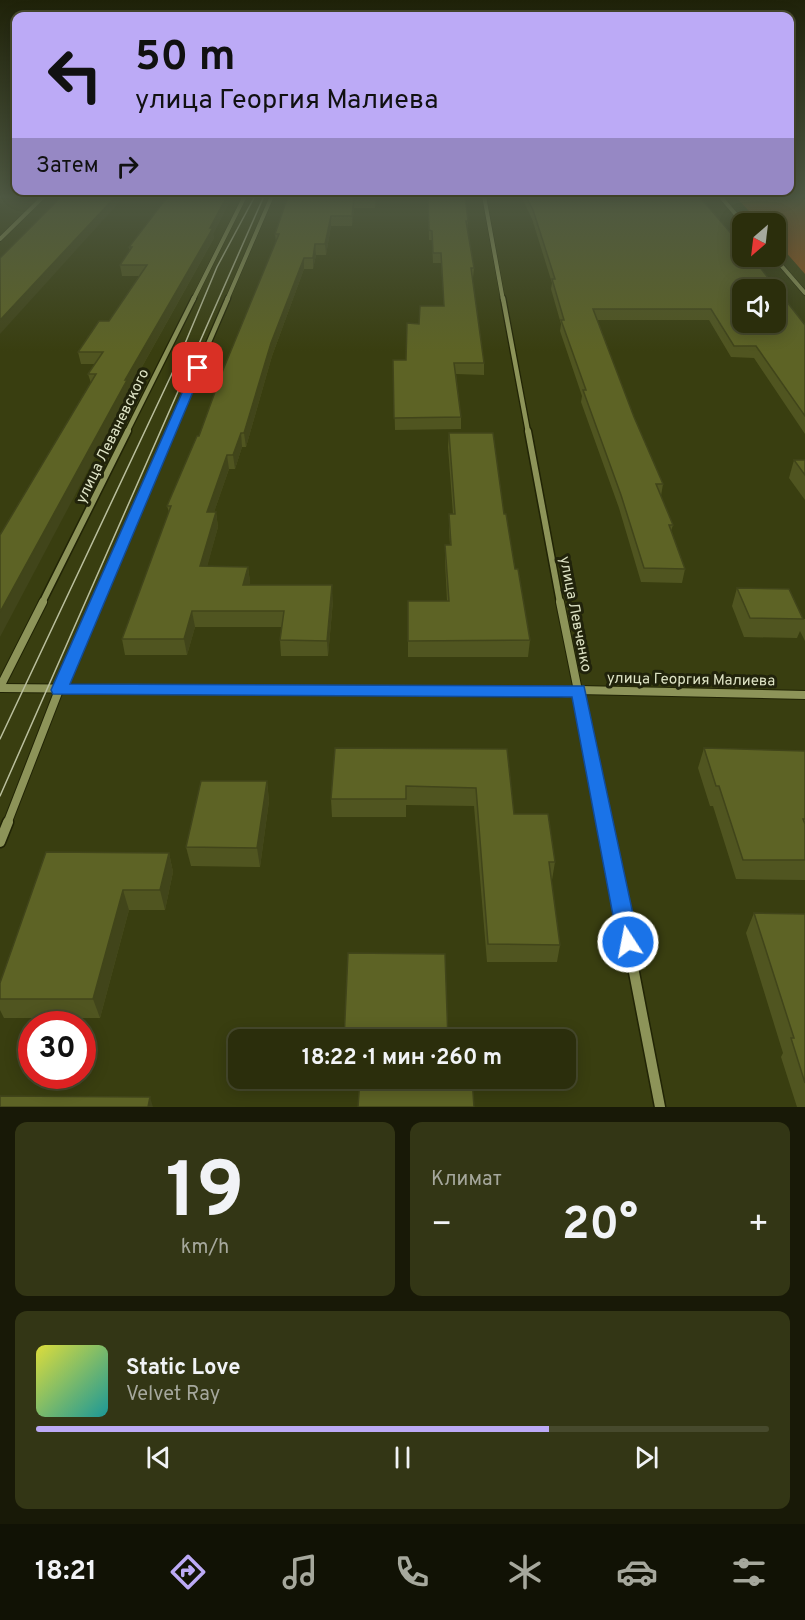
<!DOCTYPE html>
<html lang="ru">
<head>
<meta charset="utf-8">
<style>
	body { margin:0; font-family:Overpass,sans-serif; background:#333615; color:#f1f3f6; height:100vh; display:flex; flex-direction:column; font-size:22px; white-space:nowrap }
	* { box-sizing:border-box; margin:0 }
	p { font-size:20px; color:#a6a89d }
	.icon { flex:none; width:33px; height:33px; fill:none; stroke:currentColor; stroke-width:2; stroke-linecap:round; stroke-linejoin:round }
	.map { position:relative; height:1107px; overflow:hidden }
	.drawer { display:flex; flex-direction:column; gap:15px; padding:15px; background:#181907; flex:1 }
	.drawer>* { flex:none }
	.hud { position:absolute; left:12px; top:12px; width:782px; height:183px; border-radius:12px; box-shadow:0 3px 15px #0003,0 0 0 2px #474a2d; background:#bcaaf6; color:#111; overflow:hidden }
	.needle { width:39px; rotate:208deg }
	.buttons { position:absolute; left:732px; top:213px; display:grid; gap:12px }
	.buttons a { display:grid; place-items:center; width:54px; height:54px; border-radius:12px; background:#2b2e0c; box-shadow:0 3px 15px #0003,0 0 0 2px #474a2d; font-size:30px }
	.speed { position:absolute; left:18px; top:1011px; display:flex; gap:12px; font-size:30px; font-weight:700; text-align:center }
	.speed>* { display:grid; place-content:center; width:78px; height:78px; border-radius:50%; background:#2b2e0c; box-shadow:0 3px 15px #0003,0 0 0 2px #474a2d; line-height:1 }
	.speed .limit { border:9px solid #d22; background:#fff; color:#111 }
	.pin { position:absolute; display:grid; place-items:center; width:51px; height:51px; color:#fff; margin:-26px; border-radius:12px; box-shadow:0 3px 9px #0006 }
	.me { position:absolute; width:66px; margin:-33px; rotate:349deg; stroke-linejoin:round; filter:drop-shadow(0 0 4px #0008) }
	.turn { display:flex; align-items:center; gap:21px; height:126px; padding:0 24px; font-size:27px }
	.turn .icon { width:78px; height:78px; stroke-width:2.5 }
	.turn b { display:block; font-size:42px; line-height:51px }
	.then { display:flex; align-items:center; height:57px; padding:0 24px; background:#0003; gap:12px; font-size:22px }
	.big { font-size:45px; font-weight:700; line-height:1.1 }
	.drawer .tile { flex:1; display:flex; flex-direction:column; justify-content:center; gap:9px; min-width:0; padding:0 21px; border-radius:12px; background:#333615 }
	.drawer .dial { align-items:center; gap:0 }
	.dial b { font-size:78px; line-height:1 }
	.song { display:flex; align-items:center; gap:18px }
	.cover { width:72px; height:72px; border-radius:9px; background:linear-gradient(135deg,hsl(60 70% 55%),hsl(180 70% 35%)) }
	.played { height:6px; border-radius:3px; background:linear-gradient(90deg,#bcaaf6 70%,#474a2d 70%) }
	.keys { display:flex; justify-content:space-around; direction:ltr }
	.heat { display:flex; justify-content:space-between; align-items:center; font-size:33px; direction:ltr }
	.drawer .tiles { flex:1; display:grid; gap:15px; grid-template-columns:1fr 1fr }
	.tile:last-child { grid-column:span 2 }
	.trip { position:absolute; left:228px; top:1029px; width:348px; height:60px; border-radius:12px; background:#2b2e0c; box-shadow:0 3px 15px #0003,0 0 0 2px #474a2d; font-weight:700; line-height:60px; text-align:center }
	.tab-bar { display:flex; height:96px; justify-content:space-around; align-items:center; background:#111205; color:#a6a89d }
	.tab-bar .icon { width:42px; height:42px }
	.tab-bar .selected { color:#bcaaf6 }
	.tab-bar b { font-size:27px; color:#f1f3f6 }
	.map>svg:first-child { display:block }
	.forest { fill:#965118 }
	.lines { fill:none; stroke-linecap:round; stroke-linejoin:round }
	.minor-far4-casing { stroke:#212405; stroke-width:5 }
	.minor-far3-casing { stroke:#212405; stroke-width:7 }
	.minor-far2-casing { stroke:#212405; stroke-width:9 }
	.minor-far1-casing { stroke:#212405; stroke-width:10 }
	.minor-casing { stroke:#212405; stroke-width:13 }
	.minor-far4 { stroke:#8d9459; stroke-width:4 }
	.minor-far3 { stroke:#8d9459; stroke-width:4.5 }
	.minor-far2 { stroke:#8d9459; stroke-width:6 }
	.minor-far1 { stroke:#8d9459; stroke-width:8 }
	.minor { stroke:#8d9459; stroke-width:10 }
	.tram { stroke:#babf9d; stroke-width:1.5 }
	.wall { fill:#505520 }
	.shaded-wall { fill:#41451a }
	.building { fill:#5d6325; stroke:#41451a; stroke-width:1.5; fill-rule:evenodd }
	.route { fill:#1a73e8; stroke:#114b97; stroke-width:1.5 }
	.labels { text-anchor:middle; stroke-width:6; stroke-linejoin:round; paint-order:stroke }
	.street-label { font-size:15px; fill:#dee3c5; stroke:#21230b }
</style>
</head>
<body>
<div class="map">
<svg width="805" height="1107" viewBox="0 0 805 1107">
	<rect width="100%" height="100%" fill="#393e10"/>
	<!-- forest -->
	<polygon class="forest" points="735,196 801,196 805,200 805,274 776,241 776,224 760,223"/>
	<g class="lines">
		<!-- minor-far4 casing -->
		<g class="minor-far4-casing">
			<g id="minor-far4">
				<polyline points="484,196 503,300"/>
				<polyline points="720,196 744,224"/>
				<polyline points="0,239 44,196"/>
				<polyline points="773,256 805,293"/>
				<polyline points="193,300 245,196"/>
				<polyline points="227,300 272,196"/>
			</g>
		</g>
		<!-- minor-far3 casing -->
		<g class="minor-far3-casing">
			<g id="minor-far3">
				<polyline points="503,298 528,432"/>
				<polyline points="127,432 194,298"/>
				<polyline points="170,432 228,298"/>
			</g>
		</g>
		<!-- minor-far2 casing -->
		<g class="minor-far2-casing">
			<g id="minor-far2">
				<polyline points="528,431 560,603"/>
				<polyline points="42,603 128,431"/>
				<polyline points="96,603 171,431"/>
			</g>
		</g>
		<!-- minor-far1 casing -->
		<g class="minor-far1-casing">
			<g id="minor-far1">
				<polyline points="560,602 605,824"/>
				<polyline points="0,687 43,602"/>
				<polyline points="0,688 558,693 579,690 805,695"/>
				<polyline points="7,824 59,690 97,602"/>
			</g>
		</g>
		<!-- minor casing -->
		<g class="minor-casing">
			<g id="minor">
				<polyline points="605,822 660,1107"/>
				<polyline points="0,842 8,822"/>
			</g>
		</g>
		<!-- minor-far4 -->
		<use href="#minor-far4" class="minor-far4"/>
		<!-- minor-far3 -->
		<use href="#minor-far3" class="minor-far3"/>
		<!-- minor-far2 -->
		<use href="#minor-far2" class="minor-far2"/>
		<!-- minor-far1 -->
		<use href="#minor-far1" class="minor-far1"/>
		<!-- minor -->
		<use href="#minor" class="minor"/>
		<!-- tram -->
		<g class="tram">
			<polyline points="0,739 176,365 217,267 255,196"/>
			<polyline points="0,796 264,196"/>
		</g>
	</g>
	<!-- wall -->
	<g class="wall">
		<polygon points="288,196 376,196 375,208 354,208 352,226 331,226 326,255 316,255 313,269 304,269 272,356 246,447 242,447 235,469 229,469 214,512 216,512 218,527 207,566 248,567 250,582 249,585 333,601 328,656 281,656 280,640 282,627 195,627 187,655 125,655 122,639 169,512 167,506 199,436 276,242 275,234"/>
		<polygon points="428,196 468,221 467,230 474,268 473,278 472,278 484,363 484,375 456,374 461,417 461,429 395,430 393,360 406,360 419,324 444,306 441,263 433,263 432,240 429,240"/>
		<polygon points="521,196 699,196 805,325 805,434 754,358 731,357 709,320 597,320 634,417 663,484 661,496 673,525 671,531 685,569 682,583 641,582 619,508 581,402 582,396 560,331 561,324 551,289 552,283 532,219"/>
		<polygon points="230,201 213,234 214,238 129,390 129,393 91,383 88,374 95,364 81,364 78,352 109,321 140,276 122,276 120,265 130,251 129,247"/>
		<polygon points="449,433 504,514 530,640 528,657 408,657 408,601 447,601 445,561 445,545 450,545 449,530 449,514 453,514 448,447"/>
		<polygon points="794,460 805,460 805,500 789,478"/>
		<polygon points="737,588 803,619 805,619 805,641 800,631 797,638 744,637 732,606"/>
		<polygon points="704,748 805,751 805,880 736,879 713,806 710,806 698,768"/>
		<polygon points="507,749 514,814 555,862 552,880 551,880 560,945 557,962 487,962 474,806 406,805 406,817 332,817 331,799"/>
		<polygon points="267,781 269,801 260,867 191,866 186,847"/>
		<polygon points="169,853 173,872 165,910 129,910 100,1018 4,1018 0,1010 0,983"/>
		<polygon points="754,913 805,914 805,1107 797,1107 781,1057 783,1053 746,933"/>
	</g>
	<!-- shaded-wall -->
	<g class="shaded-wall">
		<polygon points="0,196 9,196 0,204"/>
		<polygon points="116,196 125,196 0,334 0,320"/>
		<polygon points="227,196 230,196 230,201 213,234 214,238 129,390 129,393 0,637 0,612 125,380"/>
		<polygon points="354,198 354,208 352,226 352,216"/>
		<polygon points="331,216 331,226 326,255 325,244"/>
		<polygon points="315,244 316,255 313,269 313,258"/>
		<polygon points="304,258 304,269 272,356 246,447 244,433 271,343"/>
		<polygon points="241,433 242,447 235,469 233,455"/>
		<polygon points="227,455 229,469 209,527 207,512"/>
		<polygon points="216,512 218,527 203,582 200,566"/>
		<polygon points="248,567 250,582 245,601 243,585"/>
		<polygon points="332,585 333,601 328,656 327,641"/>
		<polygon points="192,611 195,627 187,655 184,639"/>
		<polygon points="267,781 269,801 260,867 257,848"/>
		<polygon points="169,853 173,872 165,910 160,890"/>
		<polygon points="123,890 129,910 100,1018 93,999"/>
		<polygon points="150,1097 153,1107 148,1107"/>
	</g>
	<!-- building -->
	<g class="building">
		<polygon points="62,196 116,196 0,320 0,258"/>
		<polygon points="168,196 227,196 210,228 213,228 125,380 127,380 0,612 0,535 96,374 88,374 103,352 78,352 99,321 109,321 147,265 120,265 132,247 129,247"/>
		<polygon points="288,196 375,196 375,199 354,198 352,216 331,216 325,244 315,244 313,258 304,258 271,343 244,433 241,433 233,455 227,455 207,512 216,512 200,566 248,567 243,585 332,585 327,641 280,640 284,611 192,611 184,639 122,639 171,506 167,506 197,436 199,436 223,370 279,234 275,234"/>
		<polygon points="428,196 465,196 468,221 466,221 474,268 471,268 484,363 454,363 461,417 394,418 393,360 406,360 407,323 419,324 420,306 444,306 441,253 433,253 432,231 429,230"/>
		<path d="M526,196H699L742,246V256H751L805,325V416L756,346H734L711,309H593L634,417L663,484H656L673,525H669L685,569L644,568L621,495L583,390H586L561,320H564L552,279H555L533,210ZM742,290H776V322H742Z"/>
		<polygon points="449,433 493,433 504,514 506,514 515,569 518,569 530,640 408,641 408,601 449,601 445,545 451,545 449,514 455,514"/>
		<polygon points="794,460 805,460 805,475"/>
		<polygon points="737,588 789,589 803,619 750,618"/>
		<polygon points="335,748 507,749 514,814 548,814 555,862 549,862 560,945 488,944 476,788 406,786 406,799 331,799"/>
		<polygon points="704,748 805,751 805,819 803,819 805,824 805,860 743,860 719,786 716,786"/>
		<polygon points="201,781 267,781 257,848 186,847"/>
		<polygon points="46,852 169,853 160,890 123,890 93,999 0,999 0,983"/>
		<polygon points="754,913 805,914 805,1083 791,1038 794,1038"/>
		<polygon points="348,953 445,954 448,1040 344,1040"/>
		<polygon points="360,1078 472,1078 474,1107 358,1107"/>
		<polygon points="0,1096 150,1097 148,1107 0,1107"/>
	</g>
	<!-- sky -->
	<linearGradient id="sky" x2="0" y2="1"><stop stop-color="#1f2209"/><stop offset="0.56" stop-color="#4e5842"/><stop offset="1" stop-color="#4e5842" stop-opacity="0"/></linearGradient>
	<rect width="805" height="351" fill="url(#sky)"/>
	<!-- route -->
	<polygon class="route" points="198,365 203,368 70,684 584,686 639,942 636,949 628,952 621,949 618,942 572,697 53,694 51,690 193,368"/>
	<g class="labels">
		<!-- street labels -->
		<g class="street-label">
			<text transform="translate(112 436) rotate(-64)" y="5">улица Леваневского</text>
			<text transform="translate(576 614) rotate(79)" y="5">улица Левченко</text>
			<text transform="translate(691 679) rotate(1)" y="5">улица Георгия Малиева</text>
		</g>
	</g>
</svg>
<div class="buttons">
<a><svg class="needle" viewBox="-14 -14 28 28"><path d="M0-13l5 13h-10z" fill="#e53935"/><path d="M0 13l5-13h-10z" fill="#a6a89d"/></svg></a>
<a><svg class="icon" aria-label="sound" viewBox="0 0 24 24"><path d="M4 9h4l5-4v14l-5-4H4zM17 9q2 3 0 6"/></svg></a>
</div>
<div class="speed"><div class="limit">30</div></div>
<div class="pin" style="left:198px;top:368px;background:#d93025"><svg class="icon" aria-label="arrive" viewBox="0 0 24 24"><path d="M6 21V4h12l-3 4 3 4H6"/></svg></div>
<svg class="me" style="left:628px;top:942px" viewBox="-20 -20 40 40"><circle r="17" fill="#1a73e8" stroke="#fff" stroke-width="3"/><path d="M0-11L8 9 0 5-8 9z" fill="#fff"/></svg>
<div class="trip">18:22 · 1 мин · 260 m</div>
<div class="hud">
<div class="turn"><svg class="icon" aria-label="left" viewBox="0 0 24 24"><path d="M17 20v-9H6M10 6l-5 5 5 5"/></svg><div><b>50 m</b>улица Георгия Малиева</div></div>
<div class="then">Затем<svg class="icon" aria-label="right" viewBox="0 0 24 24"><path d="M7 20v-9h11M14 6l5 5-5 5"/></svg></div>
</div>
</div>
<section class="drawer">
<div class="tiles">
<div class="tile dial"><b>19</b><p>km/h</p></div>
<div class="tile"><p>Климат</p>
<div class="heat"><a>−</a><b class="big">20°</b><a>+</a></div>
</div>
<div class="tile">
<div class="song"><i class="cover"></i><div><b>Static Love</b><p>Velvet Ray</p></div></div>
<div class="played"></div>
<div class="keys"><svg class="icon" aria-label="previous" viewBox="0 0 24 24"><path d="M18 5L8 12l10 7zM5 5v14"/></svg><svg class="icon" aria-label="pause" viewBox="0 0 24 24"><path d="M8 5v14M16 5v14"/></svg><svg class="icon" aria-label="next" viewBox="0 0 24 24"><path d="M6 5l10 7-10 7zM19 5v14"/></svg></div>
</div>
</div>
</section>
<nav class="tab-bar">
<b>18:21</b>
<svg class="icon selected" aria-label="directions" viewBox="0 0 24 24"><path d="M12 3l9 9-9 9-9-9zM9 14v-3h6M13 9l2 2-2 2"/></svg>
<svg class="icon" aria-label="music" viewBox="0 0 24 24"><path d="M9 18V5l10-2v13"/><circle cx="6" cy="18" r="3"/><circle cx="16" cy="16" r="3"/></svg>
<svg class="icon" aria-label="phone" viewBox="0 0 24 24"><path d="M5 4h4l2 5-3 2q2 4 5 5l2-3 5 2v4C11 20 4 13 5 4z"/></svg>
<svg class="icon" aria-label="climate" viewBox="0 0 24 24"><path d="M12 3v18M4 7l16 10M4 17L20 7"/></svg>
<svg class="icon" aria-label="car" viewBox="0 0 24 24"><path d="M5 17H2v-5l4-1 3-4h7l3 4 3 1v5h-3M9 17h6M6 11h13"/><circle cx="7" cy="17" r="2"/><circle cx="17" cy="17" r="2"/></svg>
<svg class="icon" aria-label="filters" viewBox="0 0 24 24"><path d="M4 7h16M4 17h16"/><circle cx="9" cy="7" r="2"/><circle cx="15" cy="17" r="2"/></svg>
</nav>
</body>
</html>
